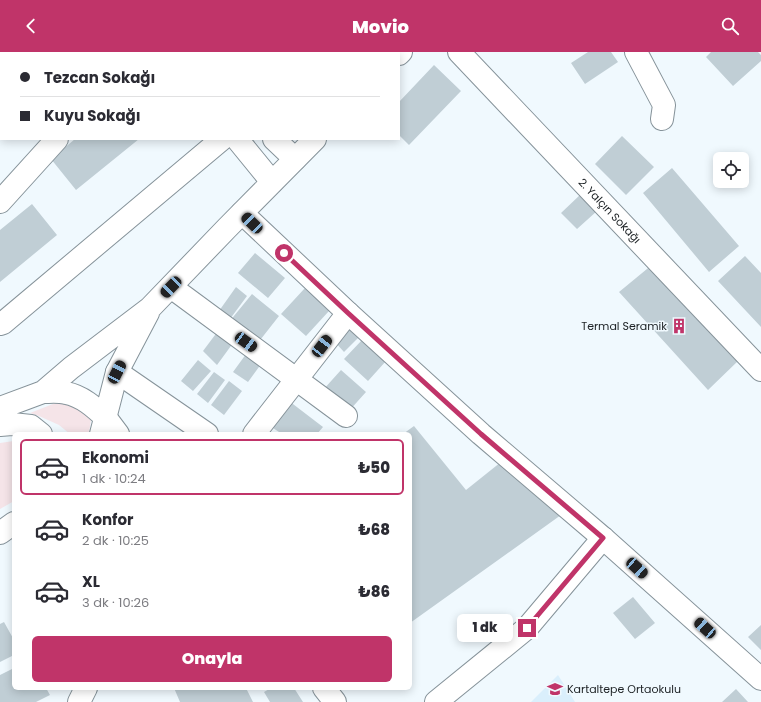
<!DOCTYPE html>
<html lang="tr">
<meta charset="utf-8">
<style>
body{margin:0;font-family:Poppins,sans-serif;background:#f2f2f3;color:#2b2b33;height:100vh;display:flex;flex-direction:column;font-size:15px;white-space:nowrap}
*{box-sizing:border-box;margin:0}
p{font-size:13px;color:#7c7c81}
.icon{flex:none;width:22px;height:22px;fill:none;stroke:currentColor;stroke-width:2;stroke-linecap:round;stroke-linejoin:round}
.map{position:relative;flex:1;overflow:hidden}
.drawer{position:absolute;left:12px;top:380px;width:400px;height:258px;display:flex;flex-direction:column;background:#fff;border-radius:6px;box-shadow:0 2px 10px #0003}
.drawer>*{flex:none}
.hud{position:absolute;left:0px;top:0px;width:400px;height:88px;box-shadow:0 2px 10px #0003;display:grid;align-content:center;height:88px;padding:0 20px;background:#fff}
.controls{position:absolute;left:713px;top:100px;display:grid;gap:8px}
.controls a{display:grid;place-items:center;width:36px;height:36px;border-radius:6px;background:#fff;box-shadow:0 2px 10px #0003;font-size:20px}
.end{position:absolute;width:18px;height:18px;margin:-9px;border:5px solid #c03469;background:#fff;box-shadow:0 0 0 2px #fff}
.from{border-radius:50%}
.bubble{position:absolute;height:28px;border-radius:6px;background:#fff;box-shadow:0 2px 10px #0003;font-size:13px;font-weight:800;line-height:28px;text-align:center}
.car{position:absolute;width:12px;height:24px;margin:-12px -6px;border-radius:5px;box-shadow:0 0 3px 1px #0007;background:linear-gradient(#222 24%,#8ab4d8 0 40%,#222 0 76%,#8ab4d8 0 86%,#222 0)}
.hud b{display:flex;align-items:center;gap:14px;height:38px;font-size:15px}
.hud b+b{border-top:1px solid #e1e1e2}
.hud i{width:10px;height:10px;background:#2b2b33}
ul{padding:7px 0 0;list-style:none}
li{display:flex;align-items:center;gap:12px;height:56px;margin:0 8px 6px;padding:0 12px;border:2px solid transparent;border-radius:6px}
li div{flex:1}
li b{display:block;font-size:15px}
li em{font-style:normal;font-weight:800}
li.selected{border-color:#c03469}
li>.icon{width:36px;height:36px;stroke-width:1.5}
.cta{display:flex;gap:8px;margin-top:auto;padding:8px 20px}
.cta a{flex:1;height:46px;border-radius:6px;background:#c03469;color:#fff;font-size:16px;font-weight:800;line-height:46px;text-align:center}
header{display:flex;justify-content:space-between;align-items:center;height:52px;padding:0 20px;background:#c03469;color:#fff;font-size:18px;font-weight:800}
.map>svg:first-child{display:block}
.built{fill:#daeffc}
.green{fill:#f5e4e8}
.building{fill:#c0ced5}
.lines{fill:none;stroke-linecap:round;stroke-linejoin:round}
.minor-casing{stroke:#86939a;stroke-width:24}
.major-casing{stroke:#86939a;stroke-width:24}
.minor{stroke:#fff;stroke-width:22}
.major{stroke:#fff;stroke-width:22}
.route{stroke:#c03469;stroke-width:5}
.labels{text-anchor:middle;dominant-baseline:central;stroke-width:3;stroke-linejoin:round;paint-order:stroke}
.street-label{font-size:11px;fill:#202528;stroke:#f0f9fe}
.poi-label{font-size:11px;fill:#202528;stroke:#f0f9fe;text-anchor:end}
</style>
<header><svg class="icon" aria-label="back" viewBox="0 0 24 24"><path d="M15 5l-7 7 7 7"/></svg>Movio<svg class="icon" aria-label="search" viewBox="0 0 24 24"><circle cx="10" cy="10" r="6"/><path d="M15 15l6 6"/></svg></header>
<div class="map">
<svg width="761" height="650" viewBox="0 0 761 650">
<rect width="100%" height="100%" fill="#f0f9fe"/>
<path class="built" d="M558,623L575,650H531Z"/>
<path class="green" d="M71,349L91,367L89,382H70L59,373L39,364L30,361L53,352Z
M14,389V449L0,457V391Z"/>
<path class="building" d="M588,0H611L618,10L585,32L571,11Z
M711,0H758L761,3V9L733,34L706,5Z
M434,13L461,39L409,93L399,83V50Z
M622,84L654,115L626,143L595,112Z
M75,87H139L76,138L51,107Z
M672,116L739,194L709,220L643,141Z
M581,142L597,159L577,177L561,161Z
M32,152L57,183L0,230V178Z
M255,201L285,226L268,246L238,221Z
M745,204L761,221V275L718,229Z
M653,212L738,309L708,338L619,240Z
M236,235L247,244L230,267L219,259Z
M305,236L329,259L306,284L281,262Z
M252,242L279,264L257,292L229,270Z
M351,274L361,283L344,300L335,290Z
M221,275L236,287L217,313L203,299Z
M362,288L386,309L368,329L344,307Z
M249,298L264,308L248,330L233,320Z
M198,308L211,319L193,339L181,329Z
M341,318L366,340L348,360L323,338Z
M214,320L225,328L208,351L197,342Z
M229,329L242,339L224,363L211,353Z
M289,349L323,375L317,382H282L270,374Z
M414,374L466,438L506,406L561,463L410,571V382H403Z
M633,545L655,571L635,587L613,561Z
M4,570L14,588V603L0,610V572Z
M761,573V598L748,585Z
M14,616V636H46L50,643L36,650H0V623Z
M174,636H246L253,650H180Z
M271,636H294L303,650H270L264,640Z
M736,637L748,650H722Z"/>
<g class="lines">
<defs>
<g id="minor">
<path d="M335,0L336,1"/>
<path id="s1" d="M459,0L761,318"/>
<path d="M636,0L664,53L662,67"/>
<path d="M134,1L135,0"/>
<path d="M237,87L272,130"/>
<path d="M274,87L295,107"/>
<path d="M0,150L57,87"/>
<path d="M242,161L348,261L481,382L603,486L761,627"/>
<path d="M171,235L346,364"/>
<path d="M0,272L3,271L222,87"/>
<path d="M117,320L207,382"/>
<path d="M106,366L118,382"/>
<path d="M254,382L348,261"/>
<path d="M324,636L335,650"/>
<path d="M79,650L86,636"/>
<path d="M436,650L527,576L603,486"/>
</g>
<path id="major" d="M399,2L401,0
M43,340C50,340 59,339 66,341C82,344 94,355 106,366
M0,356L43,340L71,316L150,256L227,176L315,87
M0,373L12,372L31,374L41,382
M101,382L117,320L148,261
M0,481L14,471"/>
</defs>
<use href="#minor" class="minor-casing"/>
<use href="#major" class="major-casing"/>
<use href="#minor" class="minor"/>
<use href="#major" class="major"/>
</g>
<g class="lines">
<path class="route" d="M284,201L348,261L481,382L603,486L527,576"/>
</g>
<defs>
<symbol id="building-bare" viewBox="-9 -9 18 18"><path d="M-4-6H4V6H1V3H-1V6H-4ZM-2.5-4.3h1.7v1.8h-1.7ZM.8-4.3h1.7v1.8H.8ZM-2.5-1h1.7V.8h-1.7ZM.8-1h1.7V.8H.8Z" fill="#c03469" stroke="#f0f9fe" stroke-width="2.5" paint-order="stroke"/></symbol>
<symbol id="school-bare" viewBox="-9 -9 18 18"><path d="M0-5L7-2L0 1L-7-2ZM-4 1L0 2.5L4 1V4Q0 6-4 4Z" fill="#c03469" stroke="#f0f9fe" stroke-width="2.5" paint-order="stroke"/></symbol>
</defs>
<g fill-rule="evenodd">
<use href="#building-bare" x="668" y="263" width="22" height="22"/>
<use href="#school-bare" x="544" y="626" width="22" height="22"/>
</g>
<g class="labels">
<g class="street-label">
<text stroke="none"><textPath href="#s1" startOffset="219">2. Yalçın Sokağı</textPath></text>
</g>
<g class="poi-label">
<text x="667" y="274">Termal Seramik</text>
<text x="567" y="637" text-anchor="start">Kartaltepe Ortaokulu</text>
</g>
</g>
</svg>
<div class="controls">
<a><svg class="icon" aria-label="locate" viewBox="0 0 24 24"><circle cx="12" cy="12" r="6"/><path d="M12 2v4M12 18v4M2 12h4M18 12h4"/></svg></a>
</div>
<i class="end from" style="left:284px;top:201px"></i>
<i class="end" style="left:527px;top:576px"></i>
<div class="bubble" style="left:457px;top:562px;width:56px">1 dk</div>
<i class="car" style="left:252px;top:171px;rotate:314deg"></i>
<i class="car" style="left:171px;top:235px;rotate:224deg"></i>
<i class="car" style="left:246px;top:290px;rotate:126deg"></i>
<i class="car" style="left:322px;top:294px;rotate:38deg"></i>
<i class="car" style="left:117px;top:320px;rotate:27deg"></i>
<i class="car" style="left:637px;top:516px;rotate:132deg"></i>
<i class="car" style="left:705px;top:576px;rotate:312deg"></i>
<div class="hud">
<b><i class="from"></i>Tezcan Sokağı</b>
<b><i></i>Kuyu Sokağı</b>
</div>
<section class="drawer">
<ul>
<li class="selected"><svg class="icon" aria-label="car" viewBox="0 0 24 24"><path d="M5 17H2v-5l4-1 3-4h7l3 4 3 1v5h-3M9 17h6M6 11h13"/><circle cx="7" cy="17" r="2"/><circle cx="17" cy="17" r="2"/></svg><div><b>Ekonomi</b><p>1 dk · 10:24</p></div><em>₺50</em></li>
<li><svg class="icon" aria-label="car" viewBox="0 0 24 24"><path d="M5 17H2v-5l4-1 3-4h7l3 4 3 1v5h-3M9 17h6M6 11h13"/><circle cx="7" cy="17" r="2"/><circle cx="17" cy="17" r="2"/></svg><div><b>Konfor</b><p>2 dk · 10:25</p></div><em>₺68</em></li>
<li><svg class="icon" aria-label="car" viewBox="0 0 24 24"><path d="M5 17H2v-5l4-1 3-4h7l3 4 3 1v5h-3M9 17h6M6 11h13"/><circle cx="7" cy="17" r="2"/><circle cx="17" cy="17" r="2"/></svg><div><b>XL</b><p>3 dk · 10:26</p></div><em>₺86</em></li>
</ul>
<div class="cta"><a>Onayla</a></div>
</section>
</div>
